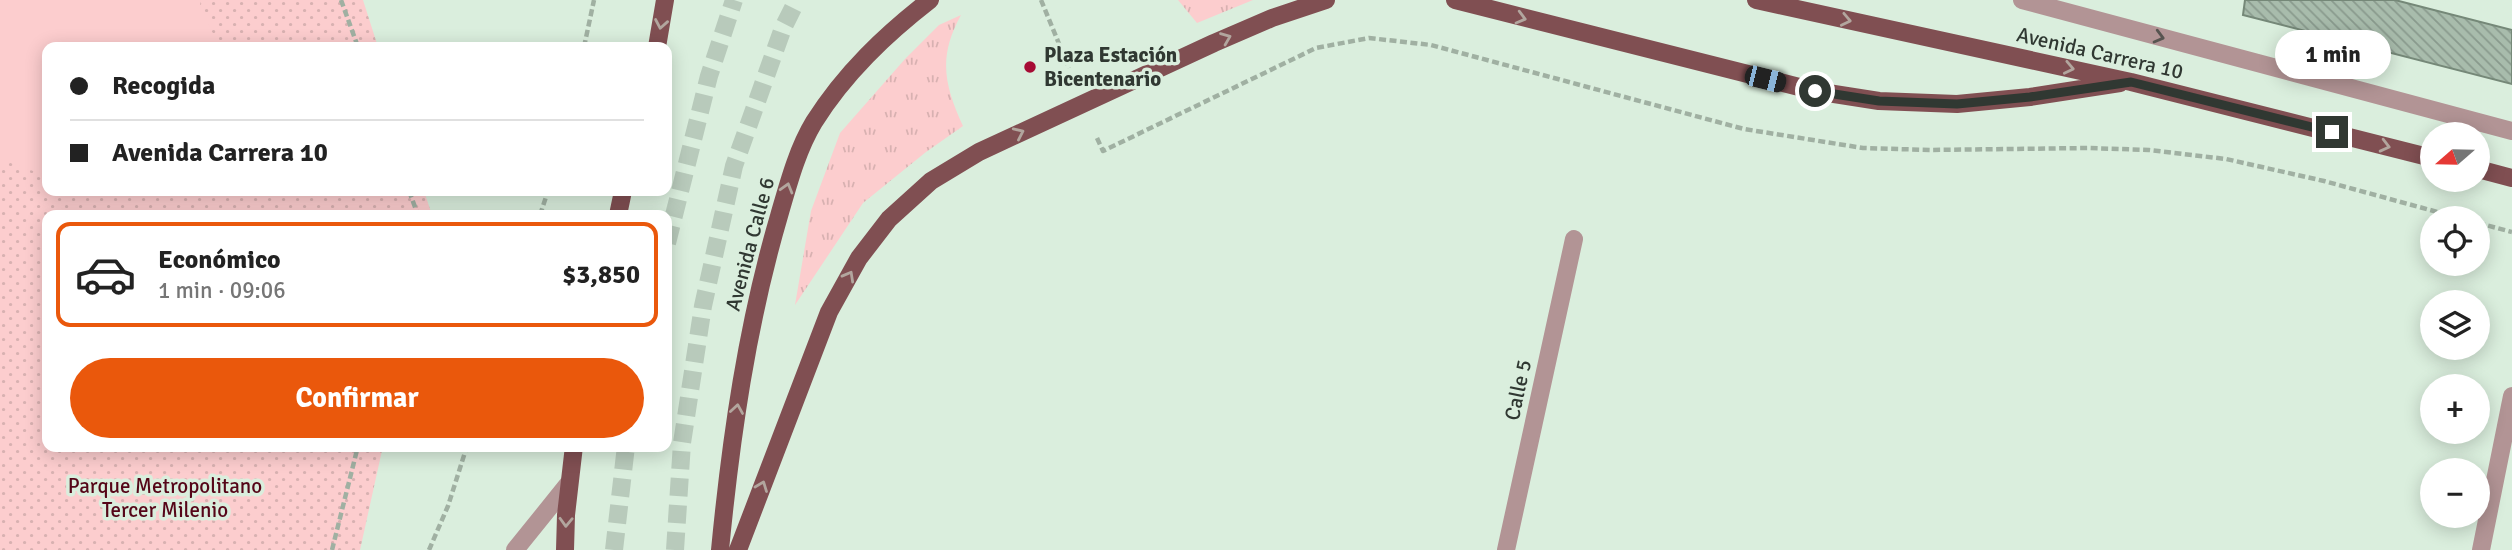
<!DOCTYPE html>
<html lang="es">
<meta charset="utf-8">
<style>
body{margin:0;font-family:Signika,sans-serif;background:#f2f2f2;color:#222;height:100vh;display:flex;flex-direction:column;font-size:26px;white-space:nowrap}
*{box-sizing:border-box;margin:0}
p{font-size:23px;color:#767676}
.icon{flex:none;width:38px;height:38px;fill:none;stroke:currentColor;stroke-width:2;stroke-linecap:round;stroke-linejoin:round}
.map{position:relative;flex:1;overflow:hidden}
.sheet{position:absolute;left:42px;top:210px;width:630px;height:242px;display:flex;flex-direction:column;background:#fff;border-radius:14px;box-shadow:0 4px 18px #0003}
.sheet>*{flex:none}
.top-card{position:absolute;left:42px;top:42px;width:630px;height:154px;border-radius:14px;box-shadow:0 4px 18px #0003;display:grid;align-content:center;height:154px;padding:0 28px;background:#fff}
.needle{width:46px;rotate:250deg}
.fabs{position:absolute;left:2420px;top:122px;display:grid;gap:14px}
.fabs a{display:grid;place-items:center;width:70px;height:70px;border-radius:50%;background:#fff;box-shadow:0 4px 18px #0003;font-size:35px}
.end{position:absolute;width:32px;height:32px;margin:-16px;border:9px solid #303832;background:#fff;box-shadow:0 0 0 4px #fff}
.from{border-radius:50%}
.bubble{position:absolute;height:49px;border-radius:24px;background:#fff;box-shadow:0 4px 18px #0003;font-size:23px;font-weight:700;line-height:49px;text-align:center}
.car{position:absolute;width:21px;height:42px;margin:-21px -10px;border-radius:9px;box-shadow:0 0 5px 2px #0007;background:linear-gradient(#222 24%,#8ab4d8 0 40%,#222 0 76%,#8ab4d8 0 86%,#222 0)}
.top-card b{display:flex;align-items:center;gap:24px;height:66px;font-size:26px}
.top-card b+b{border-top:2px solid #e0e0e0}
.top-card i{width:18px;height:18px;background:#222}
ul{padding:12px 0 0;list-style:none}
li{display:flex;align-items:center;gap:21px;height:105px;margin:0 14px 10px;padding:0 14px;border:4px solid transparent;border-radius:14px}
li div{flex:1}
li b{display:block;font-size:26px}
li em{font-style:normal;font-weight:700}
li.active{border-color:#ea580c}
li>.icon{width:63px;height:63px;stroke-width:1.5}
.primary-button{display:flex;gap:14px;margin-top:auto;padding:14px 28px}
.primary-button a{flex:1;height:80px;border-radius:42px;background:#ea580c;color:#fff;font-size:28px;font-weight:700;line-height:80px;text-align:center}
.map>svg:first-child{display:block}
.grass{fill:url(#grass-tufts)}
.park{fill:url(#park-dots)}
.garden{fill:#fccdce}
.building{fill:url(#building-back-hatch);stroke:#758878;stroke-width:2}
.lines{fill:none;stroke-linecap:round;stroke-linejoin:round}
.minor-tunnel{stroke:#b8cabb;stroke-width:18;stroke-dasharray:18 9;stroke-linecap:butt}
.path{stroke:#a0b0a2;stroke-width:4.5;stroke-dasharray:7 3.5;stroke-linecap:butt}
.minor{stroke:#b29495;stroke-width:18}
.major{stroke:#804f52;stroke-width:18}
.oneway{stroke:#b2a69e}
.oneway2{stroke:#575450}
.route{stroke:#303832;stroke-width:9}
.poi-dot{fill:#a60b34;stroke:#daeedd;stroke-width:2.5}
.labels{text-anchor:middle;dominant-baseline:central;stroke-width:7;stroke-linejoin:round;paint-order:stroke}
.street-label{font-size:21px;fill:#303832;stroke:#daeedd}
.poi-label{font-size:21px;font-weight:bold;fill:#303832;stroke:#daeedd;text-anchor:start}
.park-label{font-size:21px;fill:#550618;stroke:#daeedd}
</style>
<div class="map">
<svg width="2512" height="550" viewBox="0 0 2512 550">
<defs>
<pattern id="grass-tufts" width="24" height="20" patternUnits="userSpaceOnUse" patternTransform="scale(1.75)"><rect width="24" height="20" fill="#fccdce"/><path d="M3 7l-1-3M5 7V3M7 7l1-3M15 17l-1-3M17 17v-4M19 17l1-3" fill="none" stroke="#d8b1b1"/></pattern>
<pattern id="park-dots" width="8" height="8" patternUnits="userSpaceOnUse" patternTransform="scale(1.75)"><rect width="8" height="8" fill="#fccdce"/><path d="M2 2h.1M6 6h.1" fill="none" stroke="#d8b1b1" stroke-width="1.8" stroke-linecap="round"/></pattern>
<pattern id="building-back-hatch" width="6" height="6" patternUnits="userSpaceOnUse" patternTransform="scale(1.75)"><rect width="6" height="6" fill="#a8bcac"/><path d="M-1 5l2 2M0 0l6 6M5-1l2 2" fill="none" stroke="#899a8d"/></pattern>
</defs>
<rect width="100%" height="100%" fill="#daeedd"/>
<path class="grass" d="M1178,0H1253L1197,23Z
M961,15C938,57 944,84 963,126L926,152L863,203L795,305L811,211L840,133L905,59L939,25Z"/>
<path class="park" d="M0,0H363L378,47H47V191H424L432,215H47V446H383L360,550H0Z"/>
<path class="garden" d="M0,0H201L200,5L219,47H47V176L0,159Z"/>
<path class="building" d="M2245,0H2395L2512,30V84L2243,15Z"/>
<g class="lines">
<path class="minor-tunnel" d="M667,243L709,76L734,0
M614,550L626,446
M675,550L682,443L703,306L734,166L783,28L797,0"/>
<path class="path" d="M341,0L358,47
M1041,0L1069,68
M584,47L594,0
M1097,138L1103,151L1316,48L1369,38L1431,45L1744,129L1863,148L1930,150L2088,148L2149,150L2226,159L2324,181L2463,219
M409,191L418,215
M540,215L548,191
M2478,223L2512,232
M332,550L358,446
M429,550L448,506L467,446"/>
<path class="minor" d="M2022,0L2512,131
M515,550L569,483
M1506,550L1574,239
M2481,550L2512,396"/>
<path class="major" d="M1455,0L1815,91L1879,101L1957,104L2030,97L2120,83
M1756,0L2131,82L2432,158
M657,47L665,0
M2478,169L2512,178
M618,215L623,191
M565,550L566,515L574,446
M720,550C731,437 747,325 779,216C788,185 797,150 814,122C845,73 885,35 930,0
M738,550L829,312L859,258L889,219L931,181L979,152L1214,43L1272,18L1326,0"/>
</g>
<defs><path id="oneway-chevron" d="M-2-3.5L2.5 0L-2 3.5" fill="none" stroke-width="1.6" stroke-linecap="round" stroke-linejoin="round" transform="scale(1.75)"/></defs>
<g class="oneway">
<use href="#oneway-chevron" transform="translate(1521 18) rotate(15)"/>
<use href="#oneway-chevron" transform="translate(1846 20) rotate(12)"/>
<use href="#oneway-chevron" transform="translate(661 24) rotate(100)"/>
<use href="#oneway-chevron" transform="translate(1226 38) rotate(-22)"/>
<use href="#oneway-chevron" transform="translate(2069 68) rotate(12)"/>
<use href="#oneway-chevron" transform="translate(1019 133) rotate(-25)"/>
<use href="#oneway-chevron" transform="translate(2385 146) rotate(14)"/>
<use href="#oneway-chevron" transform="translate(787 188) rotate(-74)"/>
<use href="#oneway-chevron" transform="translate(849 276) rotate(-61)"/>
<use href="#oneway-chevron" transform="translate(737 409) rotate(-81)"/>
<use href="#oneway-chevron" transform="translate(762 486) rotate(-69)"/>
<use href="#oneway-chevron" transform="translate(566 522) rotate(92)"/>
</g>
<use class="oneway2" href="#oneway-chevron" transform="translate(2159 37) rotate(15)"/>
<g class="lines">
<path class="route" d="M1815,91L1879,101L1957,104L2030,97L2131,82L2332,132"/>
</g>
<circle class="poi-dot" cx="1030" cy="67" r="7"/>
<g class="labels">
<g class="street-label">
<text transform="translate(2100 53) rotate(13)">Avenida Carrera 10</text>
<text transform="translate(750 244) rotate(-75)">Avenida Calle 6</text>
<text transform="translate(1518 390) rotate(-78)">Calle 5</text>
</g>
<g class="poi-label">
<text x="1044" y="55">Plaza Estación<tspan x="1044" dy="24">Bicentenario</tspan></text>
</g>
<g class="park-label">
<text x="165" y="486">Parque Metropolitano<tspan x="165" dy="24">Tercer Milenio</tspan></text>
</g>
</g>
</svg>
<div class="fabs">
<a><svg class="needle" viewBox="-14 -14 28 28"><path d="M0-13l5 13h-10z" fill="#e53935"/><path d="M0 13l5-13h-10z" fill="#767676"/></svg></a>
<a><svg class="icon" aria-label="locate" viewBox="0 0 24 24"><circle cx="12" cy="12" r="6"/><path d="M12 2v4M12 18v4M2 12h4M18 12h4"/></svg></a>
<a><svg class="icon" aria-label="layers" viewBox="0 0 24 24"><path d="M12 4l9 5-9 5-9-5zM3 14l9 5 9-5"/></svg></a>
<a>+</a>
<a>−</a>
</div>
<i class="end from" style="left:1815px;top:91px"></i>
<i class="end" style="left:2332px;top:132px"></i>
<div class="bubble" style="left:2275px;top:30px;width:116px">1 min</div>
<i class="car" style="left:1765px;top:79px;rotate:104deg"></i>
<div class="top-card">
<b><i class="from"></i>Recogida</b>
<b><i></i>Avenida Carrera 10</b>
</div>
<section class="sheet">
<ul>
<li class="active"><svg class="icon" aria-label="car" viewBox="0 0 24 24"><path d="M5 17H2v-5l4-1 3-4h7l3 4 3 1v5h-3M9 17h6M6 11h13"/><circle cx="7" cy="17" r="2"/><circle cx="17" cy="17" r="2"/></svg><div><b>Económico</b><p>1 min · 09:06</p></div><em>$3,850</em></li>
</ul>
<div class="primary-button"><a>Confirmar</a></div>
</section>
</div>
